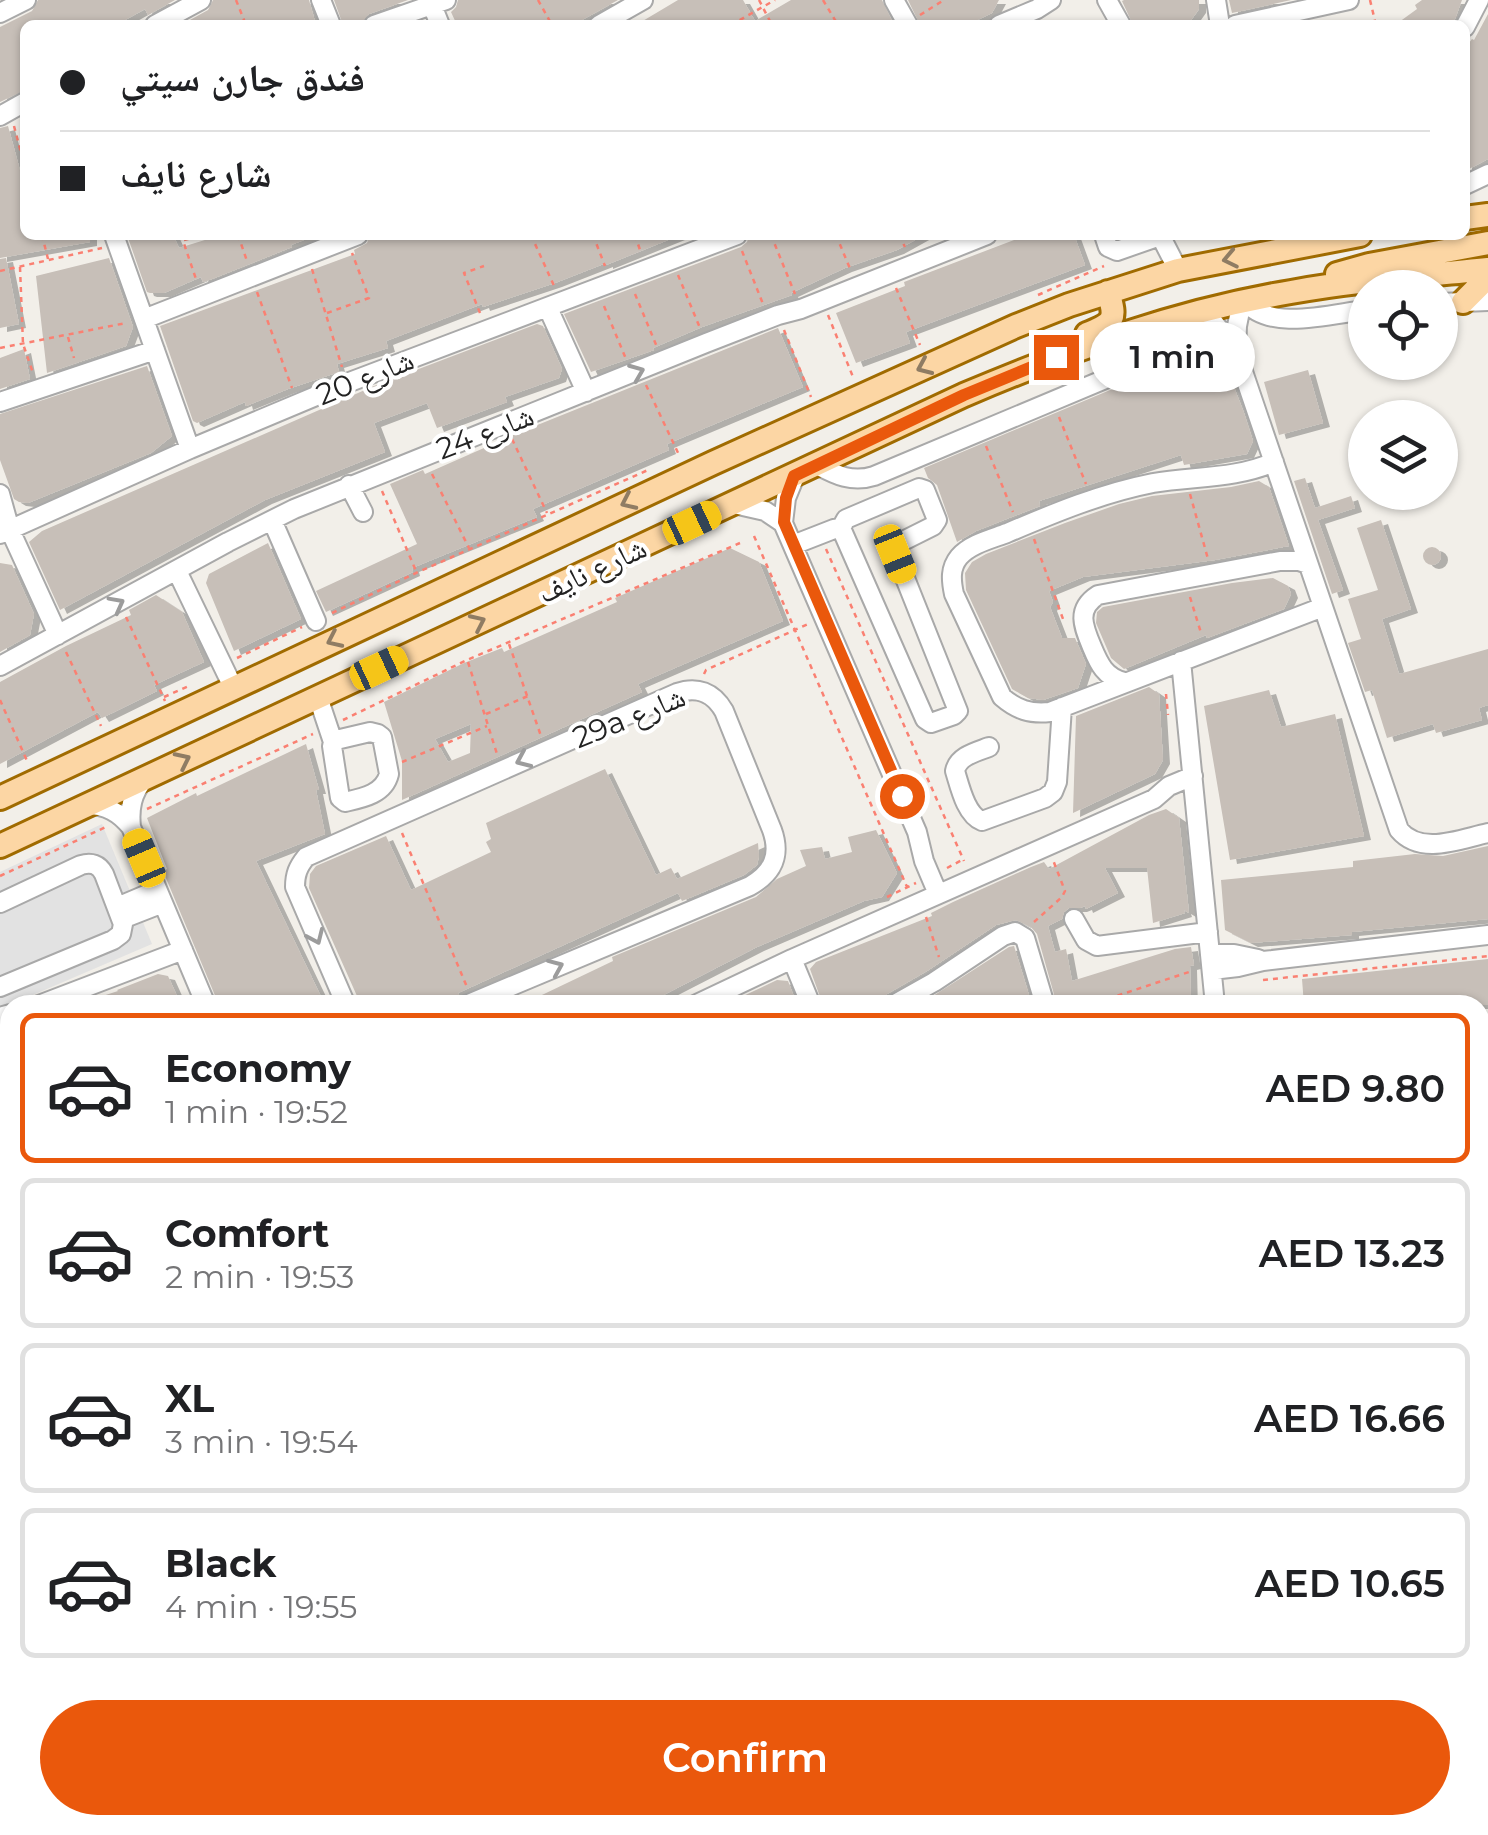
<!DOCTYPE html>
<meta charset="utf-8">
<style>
body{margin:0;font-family:Montserrat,"Noto Naskh Arabic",sans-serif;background:#f2f2f2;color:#202124;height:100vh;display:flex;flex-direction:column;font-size:38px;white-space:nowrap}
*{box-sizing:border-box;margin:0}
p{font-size:32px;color:#757577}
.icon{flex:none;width:55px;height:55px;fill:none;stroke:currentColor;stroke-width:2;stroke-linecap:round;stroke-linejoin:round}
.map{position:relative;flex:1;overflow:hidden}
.panel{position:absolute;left:0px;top:995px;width:1490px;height:840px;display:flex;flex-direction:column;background:#fff;border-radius:30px 30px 0 0;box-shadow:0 2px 8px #0004}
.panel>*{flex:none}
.top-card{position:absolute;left:20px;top:20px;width:1450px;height:220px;border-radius:15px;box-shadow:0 2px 8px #0004;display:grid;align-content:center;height:220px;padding:0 40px;background:#fff}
.tools{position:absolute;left:1348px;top:270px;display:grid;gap:20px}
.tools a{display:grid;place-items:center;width:110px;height:110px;border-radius:50%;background:#fff;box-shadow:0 2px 8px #0004;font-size:50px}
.end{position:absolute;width:45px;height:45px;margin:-22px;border:12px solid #ea580c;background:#fff;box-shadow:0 0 0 5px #fff}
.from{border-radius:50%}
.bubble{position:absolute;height:70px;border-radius:35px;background:#fff;box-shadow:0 2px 8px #0004;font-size:32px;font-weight:600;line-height:70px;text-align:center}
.car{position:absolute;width:30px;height:60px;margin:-30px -15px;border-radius:12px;box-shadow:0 0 8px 2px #0007;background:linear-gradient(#f5c518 24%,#345 0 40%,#f5c518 0 76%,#345 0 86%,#f5c518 0)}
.top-card b{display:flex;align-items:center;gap:35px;height:95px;font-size:38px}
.top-card b+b{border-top:2px solid #e0e0e0}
.top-card i{width:25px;height:25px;background:#202124}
ul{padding:18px 0 0;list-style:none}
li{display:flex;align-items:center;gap:30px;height:150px;margin:0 20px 15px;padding:0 20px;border:5px solid #e0e0e0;border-radius:15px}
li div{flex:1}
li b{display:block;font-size:38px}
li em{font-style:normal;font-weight:600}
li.current{border-color:#ea580c}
li>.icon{width:90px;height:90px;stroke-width:1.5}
.action{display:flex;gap:20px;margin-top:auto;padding:20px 40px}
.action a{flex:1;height:115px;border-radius:60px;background:#ea580c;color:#fff;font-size:40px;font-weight:600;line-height:115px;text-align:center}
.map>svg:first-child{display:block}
.commercial{fill:#f2dad9}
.parking{fill:#e2e2e2}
.building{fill:#c7bfb8;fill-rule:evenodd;filter:url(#shadow)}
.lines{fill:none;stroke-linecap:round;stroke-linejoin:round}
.minor-casing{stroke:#a9a9a9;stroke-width:22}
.major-casing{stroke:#a06b00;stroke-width:28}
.path{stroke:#fa8072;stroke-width:2.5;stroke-dasharray:5 5;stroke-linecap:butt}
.minor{stroke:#fff;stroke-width:18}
.major{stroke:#fcd6a4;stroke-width:22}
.oneway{stroke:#8f7c63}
.oneway2{stroke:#9c9c9c}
.route{stroke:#ea580c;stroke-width:12}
.labels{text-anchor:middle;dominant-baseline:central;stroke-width:8;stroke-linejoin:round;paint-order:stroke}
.street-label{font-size:30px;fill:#222;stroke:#fff}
</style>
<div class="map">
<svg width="1488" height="1835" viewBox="0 0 1488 1835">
<defs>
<filter id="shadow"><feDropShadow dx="7" dy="4" stdDeviation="0" flood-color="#0004"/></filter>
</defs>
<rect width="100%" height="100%" fill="#f2efe9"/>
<path class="commercial" d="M0,1070L10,1102V1231L0,1237Z"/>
<path class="parking" d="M102,824L152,944L0,1009V872Z"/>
<path class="building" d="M38,0H175L148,15L145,9L116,25H25V90L0,102V27L32,11Z
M213,0H309L316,25H181L208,10Z
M334,0H408L369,14L360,25H343Z
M458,0H618L573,25H457L451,12L456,7Z
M678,0H743L755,21L791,0H882L894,25H636Z
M908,0H999L992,13L967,25H920Z
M1124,0H1199V9L1189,23L1185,25H1133L1122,1Z
M1229,0H1291L1232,13Z
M1422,0H1462L1455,19L1450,25H1395L1417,9L1415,5Z
M1488,14V159L1465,171V48L1472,39L1474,40Z
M8,126L25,189V235H90V242L0,258V128Z
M127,235H173L179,248L221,235L314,236L291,245L292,247L212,279L203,282L201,277L164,293H150L147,292Z
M370,235H677L678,236L606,265V263L555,283L483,307L482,304L386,341L388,348L337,364L339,372L288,389L246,406L245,402L197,423L193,421L160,326L355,254L354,250L367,243Z
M749,235H924L897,250L845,268L791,293L792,295L702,327L653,348L654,350L591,372L564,314L741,247L747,242Z
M1027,235H1074L1085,265L906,332L910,343L856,363L836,313L905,286L904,282Z
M6,258L19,324L0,328V259Z
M109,258L133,327L126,346L47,373L36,276Z
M537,324L543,326L562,369L559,378L505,397L507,402L437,428L427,403L374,423L385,452L265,500L60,610L29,542L42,531L374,386Z
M778,328L803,387L667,444L669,450L533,509L537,517L412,568L413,572L326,612L316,591L417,544L390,484L423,470L425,474L520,432Z
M24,349L30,379L0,389V358Z
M1210,349L1222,356L1244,413L1253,441L1247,454L1184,465L1181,455L1039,501L1040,506L976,531L957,542L937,485L928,478L924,468L1146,375L1160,366Z
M147,366L172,436L151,453L28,503L19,502L14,499L0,460V414Z
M1308,370L1323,423L1279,435L1264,382Z
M1305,478L1315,508L1351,496L1355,508L1318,520L1343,590L1332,594L1294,481Z
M1259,481L1269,487L1289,546L1215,560L1083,577L1049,591L1053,602L1050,607L1062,638H1075L1086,664L1078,688L1043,700L1028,698L1012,689L966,590L965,573L972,562L986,554L1065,523L1119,504L1152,496L1231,487Z
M1381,520L1411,609L1382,619L1399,674L1488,649V705L1479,708L1482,720L1436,733L1433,724L1387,738L1372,690L1365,692L1348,643L1361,639L1348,599L1378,590L1357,528Z
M268,543L301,619L234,651L206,583L209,574Z
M1423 556a9 9 0 1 1 18 0a9 9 0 1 1-18 0Z
M730,548L759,562L783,621L638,684L642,692L402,800V761L384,702L464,663L502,648L504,652L617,602L615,598ZM471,724L470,753L448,762L435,739Z
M0,563L12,565L34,614L30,635L0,652Z
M1273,578L1288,586L1291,594L1284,609L1207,638L1206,635L1124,669L1111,658L1096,623L1097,612L1103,607L1232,583Z
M156,595L182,612L204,662L154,685L157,691L102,718L98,712L0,764V682L66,646L131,615L129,610Z
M1149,687L1159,694L1163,760L1155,774L1073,813L1076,716Z
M1269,690L1281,727L1335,714L1364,836L1230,860L1204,706Z
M306,744L319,790H316L325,834L256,861L325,1005H219L163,871L167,869L147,818L196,793L197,796Z
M605,769L656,875L671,868L677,879L758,843L759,856L757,865L744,875L682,901L678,893L458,993L459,995L456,998L441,1005H361L309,888L310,874L316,866L386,836L411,890L491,852L486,842L491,839L486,823Z
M1166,809L1179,818L1189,913L1184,910L1185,913L1153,923L1147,868H1105L1118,893L1086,909L1085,906L1080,908H1069L1064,912L1062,919L1048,926L1055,952L1066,949L1072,981L1175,949L1191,947L1194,965L1190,966L1191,1005H1057L1037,934L1031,927L1016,920L996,925L927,971L887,994L881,1005H823L810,969L816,962L932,916L931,913L953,902L1031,867L1044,862L1049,869L1149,815Z
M876,830L897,873L882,897L864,901L757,947L644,1005H521L613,961L612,957L756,897L777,879L806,866L800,850L822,847L825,859L852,852L848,837Z
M1488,846V919L1352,932V935L1251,943L1225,930L1221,880L1353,867V861L1415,854L1443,856Z
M1014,946L1032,1005H1003L1001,998L978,1005H919L1009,947Z
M1488,959V1005H1304L1302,979Z
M158,974L168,976L181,1005H84V1002L118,991L117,990Z
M777,980L788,981L797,1005H731L739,998Z
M1488,1820V1835H1451L1474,1825H1480V1823Z"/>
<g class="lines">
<defs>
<path id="minor" d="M321,0L331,25
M894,0L908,25
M1107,0L1121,25
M1216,0L1220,25
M432,5L440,25
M0,13L26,0
M155,25L201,0
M374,25L446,0
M599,25L643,0
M999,25L1037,9L1051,0
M1235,25L1349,0
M1465,27L1479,0
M0,116L25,102
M1465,185L1488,174
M114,235L190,449
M1104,235L1108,247L1117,251L1160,236
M1160,235L1178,270
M1245,301C1269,332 1331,314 1365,310
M1440,303L1488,301
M548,308L586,392
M1204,310L1236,351L1399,830C1421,856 1460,839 1488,833
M144,319L358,235
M1236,351L1237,326L1242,301
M0,402L155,350
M1274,462C1236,479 1194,476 1153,483C1102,493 1054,513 1007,533C991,539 970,544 959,557C950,568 951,580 954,594L1002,697C1017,710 1030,714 1050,712L1323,607
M817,465C836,475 852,483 874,476L1141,364C1160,353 1169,340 1173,318
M795,476L786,498L783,523L917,832L924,861L938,894
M349,485L363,512
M0,494L10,530L58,635
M734,504L765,511L783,523
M272,520L316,621
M0,534L190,449L347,383L737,235
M793,545L834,529L841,528L925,719L931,723L954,715L958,711L895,553V545L933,526L937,520L925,490L919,488L846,519L841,528
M177,571L233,687
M1181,661L1215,1005
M0,666L228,542L294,509L706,343L778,315L801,309L987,235
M1124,682C1105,677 1099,664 1092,647C1083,626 1076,609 1098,595L1280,561H1299L1308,564
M318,697L333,742
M370,732L378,734L382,737L389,774C384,794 363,798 345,802L340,798L332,746L336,740Z
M989,747C976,752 958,756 955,771C960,787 966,815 982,821L1045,798L1053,792L1057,782L1062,707
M87,805C106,805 119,812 131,827L206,1005
M131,827C129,808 132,794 144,779
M0,903L81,865C91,862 99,864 104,874L123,924L121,934L113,940L0,987
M117,907L157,890
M122,919L163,903
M1074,919L1086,940L1097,946L1208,932
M1210,954H1234L1258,959
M792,959L811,1005
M1212,970L1238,967L1263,961L1488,935
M39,1005L183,950
M346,1005L295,887C295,874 298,867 306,857L677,693C697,686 713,692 724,711L772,830C781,855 773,873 750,886L466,1005
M695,1005L792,959L1154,799L1169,786L1193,776
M893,1005L934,982L1003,936L1015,932L1025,938L1045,1005
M0,1017L10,1014
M1480,1034L1488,1033
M0,1098L10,1124
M0,1241L10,1236
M1480,1253L1488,1251
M1480,1344H1488
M1480,1383H1488
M0,1411L10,1406
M1480,1469H1488
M1480,1502L1488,1501
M0,1562L10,1583
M1481,1577L1488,1579
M1480,1691L1488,1690
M0,1774L10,1770
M200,1825L207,1835
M298,1825L301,1835
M336,1825L338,1835
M781,1825L783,1835
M919,1825L921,1835
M998,1825L999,1835
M137,1835L157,1825
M1018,1835L1093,1825"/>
<path id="major" d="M1465,218L1488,215
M1337,274L1369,265L1488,243
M1463,302L1488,277
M1087,334C1114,323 1117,320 1108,292
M0,798L713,463L1016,326L1069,305L1178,270L1360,235
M0,846L964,395C1070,350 1177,311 1291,292C1356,280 1422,276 1488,269"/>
</defs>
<use href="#minor" class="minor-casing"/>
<use href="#major" class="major-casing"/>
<path class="path" d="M236,0L246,25
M538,0L552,25
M759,0L772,25
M823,0L838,25
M1370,0L1376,25
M920,15L944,0
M731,25L775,0
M14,126L25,168
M42,235L48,259
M181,235L196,279
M238,235L247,261
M531,235L555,288
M593,235L605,266
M635,235L641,253
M771,235L795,294
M836,235L851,271
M899,235L905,247
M184,240L203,235
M742,251L763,304
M20,267L23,344L33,373
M312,269L342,367
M0,271L102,248
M678,275L700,328
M896,288L920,345
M257,292L292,388
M635,294L657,347
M1038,295L1104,266
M604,306L626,359
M327,313L369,298L352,253
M480,313L464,273L484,266
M828,315L853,377
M784,330L811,397
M68,337L74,358
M0,348L126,323
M1180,352L1206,344
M646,385L679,455
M1059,417L1086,484
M512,439L547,513
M986,446L1013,512
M432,474L469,548
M382,491L416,571
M1190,494L1208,559
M754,536L907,887
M1034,539L1063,619
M826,549L964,861
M1190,597L1201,633
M332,613L416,573L648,470
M126,617L165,701
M509,644L541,736
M66,652L101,726
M237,658L302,627
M468,662L497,754
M704,674L706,670L808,624
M1166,694L1168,715
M164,697L189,686
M0,700L28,763
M486,714L528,696
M343,720L467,660L740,543
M402,762L487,726
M147,809L313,734
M402,833L467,987
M947,868L962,860
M0,876L108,826
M887,897L916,883
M926,917L939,957
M1034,922L1062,897L1065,891L1053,860
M1263,980L1488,956
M515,1005L518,1004
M664,1005L677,999
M1089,1005L1192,971
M0,1162L10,1160
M0,1343L10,1338
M0,1516L10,1512
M0,1642L10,1639
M0,1721L10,1718
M1480,1820L1488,1817
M658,1825L661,1835
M1297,1825V1835
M1385,1825L1386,1835
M1429,1825L1432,1835
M1297,1828L1342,1825
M1476,1835V1825"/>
<use href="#minor" class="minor"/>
<use href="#major" class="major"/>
</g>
<defs><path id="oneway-chevron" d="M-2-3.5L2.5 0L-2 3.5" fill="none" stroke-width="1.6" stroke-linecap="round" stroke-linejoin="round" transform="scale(2.5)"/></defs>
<g class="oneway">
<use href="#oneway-chevron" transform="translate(1230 259) rotate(168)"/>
<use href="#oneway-chevron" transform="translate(924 367) rotate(156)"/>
<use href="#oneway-chevron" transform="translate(628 502) rotate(155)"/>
<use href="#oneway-chevron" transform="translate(478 622) rotate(-25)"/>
<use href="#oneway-chevron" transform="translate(334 640) rotate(155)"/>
<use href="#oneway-chevron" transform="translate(183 760) rotate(-26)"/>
</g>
<g class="oneway2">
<use href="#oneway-chevron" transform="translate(637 372) rotate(-22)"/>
<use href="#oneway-chevron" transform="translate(117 604) rotate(-28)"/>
<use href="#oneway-chevron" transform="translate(523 760) rotate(156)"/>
<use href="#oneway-chevron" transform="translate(316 937) rotate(66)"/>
<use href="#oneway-chevron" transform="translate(556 967) rotate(-23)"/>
</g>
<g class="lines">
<path class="route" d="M902,796L784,522L786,498L794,476L964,395L1056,357"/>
</g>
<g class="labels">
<g class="street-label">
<text transform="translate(365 377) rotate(-22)">شارع 20</text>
<text transform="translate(485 432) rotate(-21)">شارع 24</text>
<text transform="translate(592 570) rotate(-25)">شارع نايف</text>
<text transform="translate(629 717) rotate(-22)">29a شارع</text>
</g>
</g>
</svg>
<div class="tools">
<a><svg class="icon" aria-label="locate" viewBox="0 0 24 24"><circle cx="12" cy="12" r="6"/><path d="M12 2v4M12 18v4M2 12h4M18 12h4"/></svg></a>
<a><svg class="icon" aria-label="layers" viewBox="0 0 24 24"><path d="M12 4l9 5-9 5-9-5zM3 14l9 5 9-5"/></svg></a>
</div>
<i class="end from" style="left:902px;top:796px"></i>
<i class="end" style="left:1056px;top:357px"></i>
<div class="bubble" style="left:1090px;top:322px;width:165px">1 min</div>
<i class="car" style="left:692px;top:523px;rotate:65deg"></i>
<i class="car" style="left:895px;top:554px;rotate:158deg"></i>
<i class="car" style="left:379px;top:668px;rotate:65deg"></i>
<i class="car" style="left:144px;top:858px;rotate:337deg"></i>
<div class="top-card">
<b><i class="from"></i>فندق جارن سيتي</b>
<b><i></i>شارع نايف</b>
</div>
<section class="panel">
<ul>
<li class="current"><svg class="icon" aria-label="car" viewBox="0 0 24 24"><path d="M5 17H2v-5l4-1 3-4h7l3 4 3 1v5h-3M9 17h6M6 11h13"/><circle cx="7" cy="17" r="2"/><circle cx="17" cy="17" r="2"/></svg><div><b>Economy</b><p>1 min · 19:52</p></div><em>AED 9.80</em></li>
<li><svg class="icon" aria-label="car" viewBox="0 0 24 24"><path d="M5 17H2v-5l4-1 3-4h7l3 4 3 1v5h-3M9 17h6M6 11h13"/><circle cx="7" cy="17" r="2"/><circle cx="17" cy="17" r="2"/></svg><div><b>Comfort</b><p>2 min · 19:53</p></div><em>AED 13.23</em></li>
<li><svg class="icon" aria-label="car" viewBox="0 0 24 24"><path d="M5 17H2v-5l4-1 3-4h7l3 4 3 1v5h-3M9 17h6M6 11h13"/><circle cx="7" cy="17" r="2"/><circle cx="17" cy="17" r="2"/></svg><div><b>XL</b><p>3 min · 19:54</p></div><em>AED 16.66</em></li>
<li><svg class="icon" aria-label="car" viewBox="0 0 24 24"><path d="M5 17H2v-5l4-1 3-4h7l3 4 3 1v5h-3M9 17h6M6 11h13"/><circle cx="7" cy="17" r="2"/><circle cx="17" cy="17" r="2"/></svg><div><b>Black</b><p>4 min · 19:55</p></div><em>AED 10.65</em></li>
</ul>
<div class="action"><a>Confirm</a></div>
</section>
</div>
